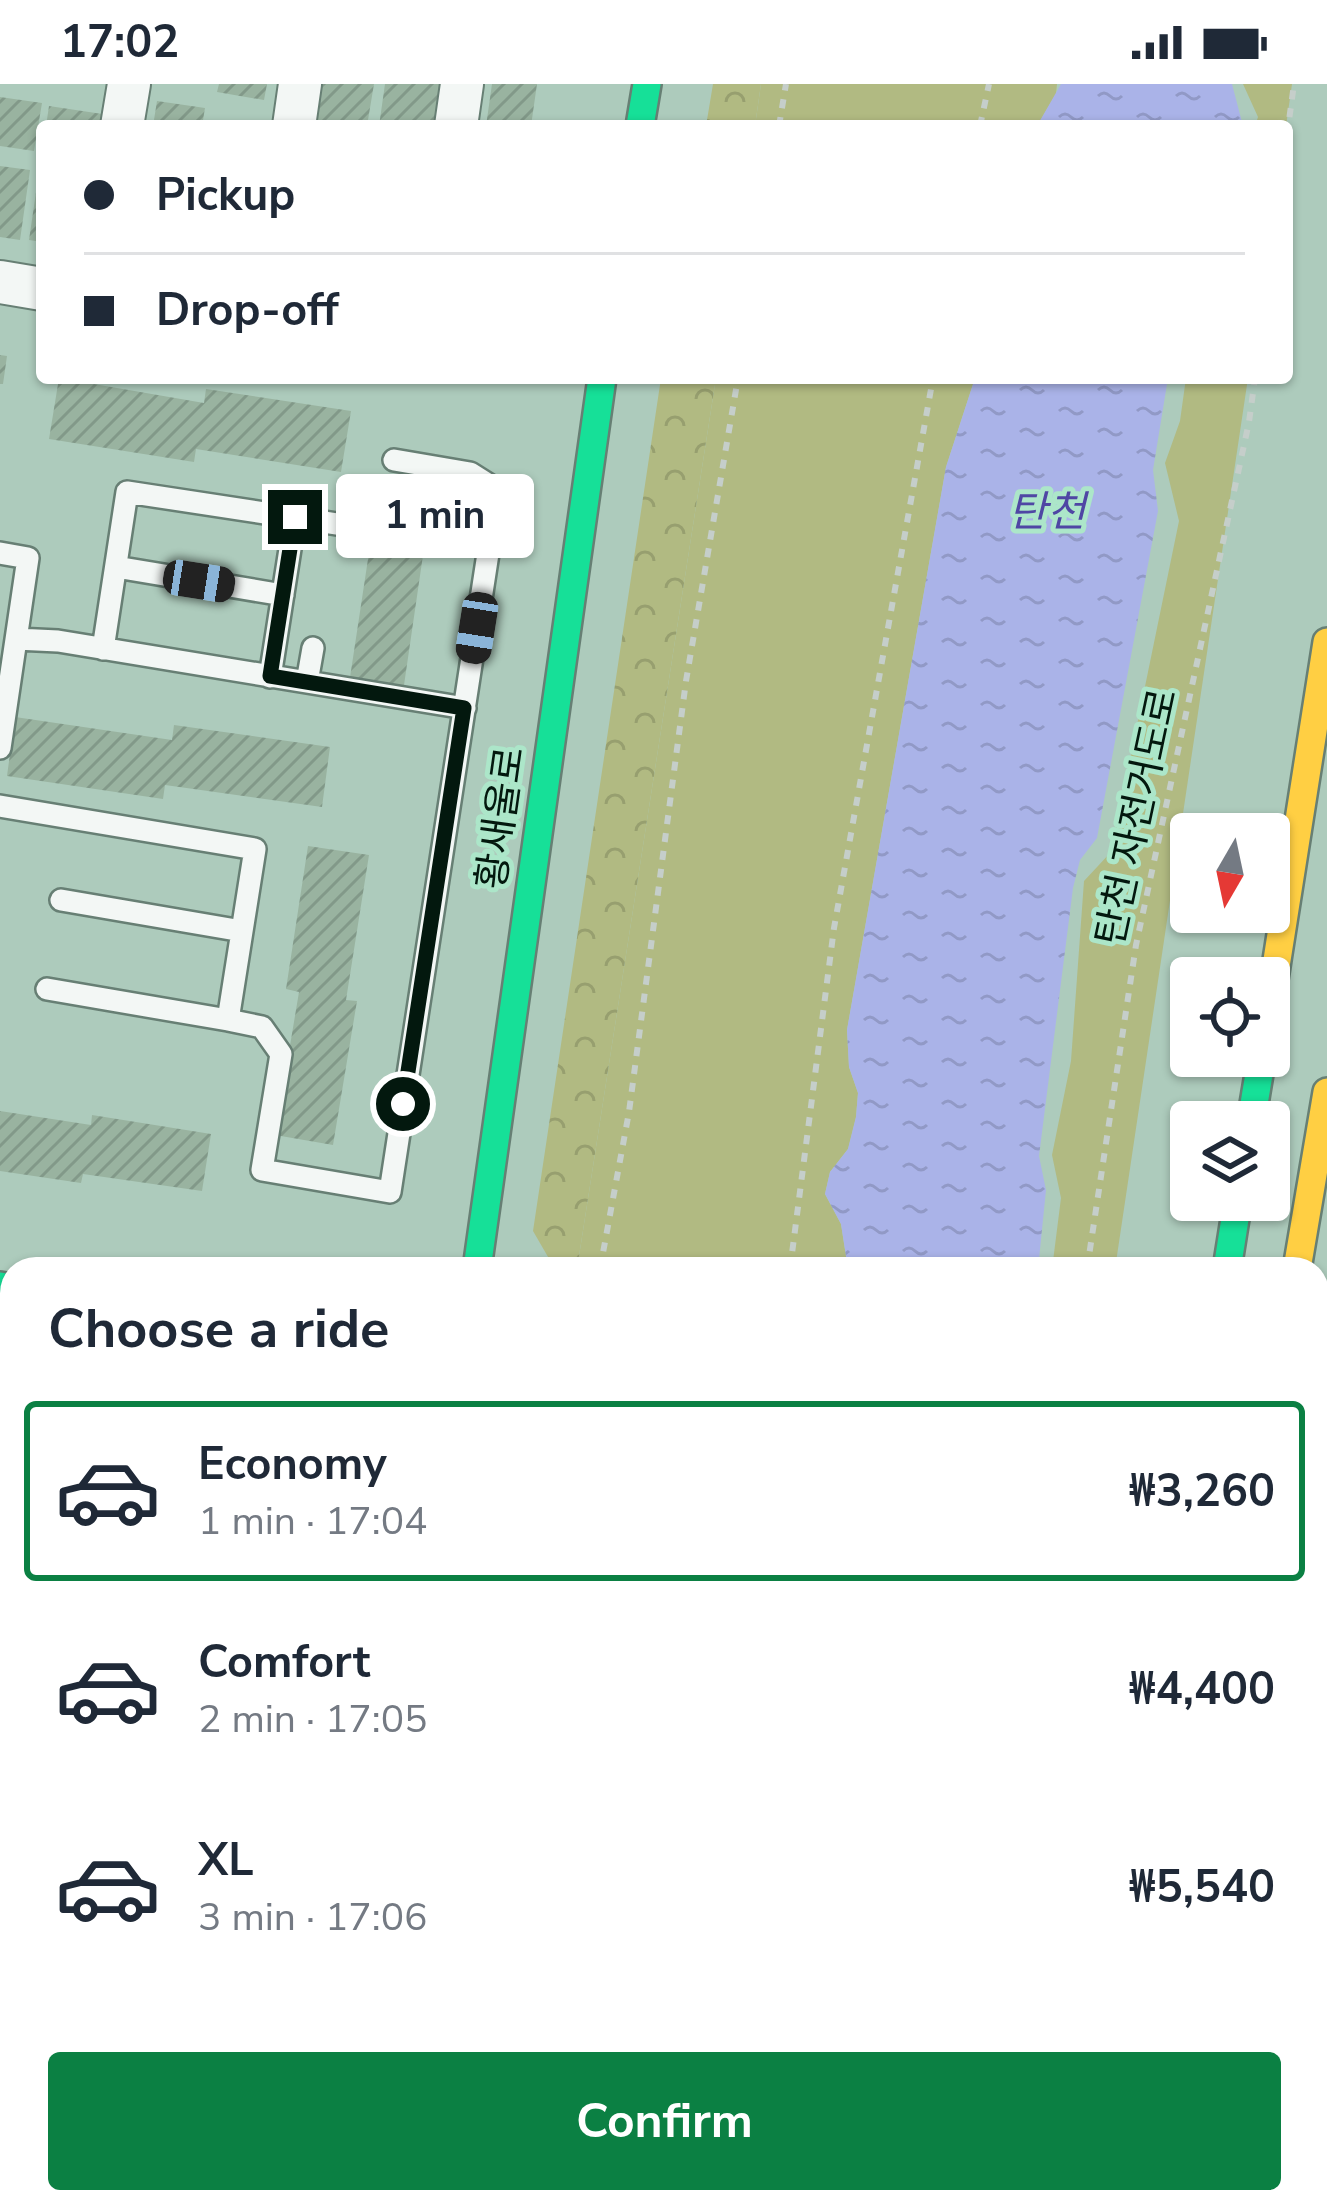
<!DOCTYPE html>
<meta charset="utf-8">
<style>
body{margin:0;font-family:"Nunito Sans","Noto Sans KR",sans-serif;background:#f2f2f3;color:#1f2937;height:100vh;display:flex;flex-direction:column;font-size:45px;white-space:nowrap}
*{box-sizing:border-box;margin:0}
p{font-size:39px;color:#747a83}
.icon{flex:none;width:66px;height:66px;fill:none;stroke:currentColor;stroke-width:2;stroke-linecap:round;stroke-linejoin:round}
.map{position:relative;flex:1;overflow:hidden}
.side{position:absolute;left:0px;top:1173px;width:1329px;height:957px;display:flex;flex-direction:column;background:#fff;border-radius:36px 36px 0 0;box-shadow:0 3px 9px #0004}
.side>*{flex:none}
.top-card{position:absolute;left:36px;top:36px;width:1257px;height:264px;border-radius:12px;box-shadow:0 3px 9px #0004;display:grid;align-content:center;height:264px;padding:0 48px;background:#fff}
.needle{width:78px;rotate:189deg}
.buttons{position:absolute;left:1170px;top:729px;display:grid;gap:24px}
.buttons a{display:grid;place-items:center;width:120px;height:120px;border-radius:12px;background:#fff;box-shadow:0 3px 9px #0004;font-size:60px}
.end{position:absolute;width:54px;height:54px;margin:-27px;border:15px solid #03180e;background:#fff;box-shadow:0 0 0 6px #fff}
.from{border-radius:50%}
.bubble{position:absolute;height:84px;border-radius:12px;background:#fff;box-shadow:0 3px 9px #0004;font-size:39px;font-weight:700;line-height:84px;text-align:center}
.car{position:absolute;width:36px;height:72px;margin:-36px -18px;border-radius:15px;box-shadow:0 0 9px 3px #0007;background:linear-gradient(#222 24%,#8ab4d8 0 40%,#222 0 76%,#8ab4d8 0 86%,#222 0)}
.top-card b{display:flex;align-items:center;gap:42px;height:114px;font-size:45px}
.top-card b+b{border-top:3px solid #e0e1e3}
.top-card i{width:30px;height:30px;background:#1f2937}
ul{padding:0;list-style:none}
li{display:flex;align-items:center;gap:36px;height:180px;margin:0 24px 18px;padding:0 24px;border:6px solid transparent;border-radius:12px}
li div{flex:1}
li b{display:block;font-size:45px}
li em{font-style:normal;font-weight:700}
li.selected{border-color:#0b8043}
li>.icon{width:108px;height:108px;stroke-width:1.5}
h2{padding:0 48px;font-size:54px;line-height:144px}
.cta{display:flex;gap:24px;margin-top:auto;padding:24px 48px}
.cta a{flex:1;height:138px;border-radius:12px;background:#0b8043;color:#fff;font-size:48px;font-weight:700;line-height:138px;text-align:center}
.status{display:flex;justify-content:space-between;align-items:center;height:84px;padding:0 60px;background:#fff;direction:ltr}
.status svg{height:33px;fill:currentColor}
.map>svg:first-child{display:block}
.built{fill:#9cceb6}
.green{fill:#b1ba82}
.forest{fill:url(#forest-crowns)}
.water{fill:url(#water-ripples)}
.building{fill:url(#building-hatch)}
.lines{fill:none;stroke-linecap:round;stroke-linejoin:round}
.lane-casing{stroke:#677f74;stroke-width:26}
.street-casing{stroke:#677f74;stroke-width:46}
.fast-casing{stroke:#677f74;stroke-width:32}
.slow-casing{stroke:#677f74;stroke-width:32}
.path{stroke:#c5ceca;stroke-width:6;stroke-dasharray:9 9;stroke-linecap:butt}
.lane{stroke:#f3f7f5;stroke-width:21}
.street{stroke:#f3f7f5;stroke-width:42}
.fast{stroke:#16e098;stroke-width:27}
.slow{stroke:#ffcf43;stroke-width:27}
.route{stroke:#03180e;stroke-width:15}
.labels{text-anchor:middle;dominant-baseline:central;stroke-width:10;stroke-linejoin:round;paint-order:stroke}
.street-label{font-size:39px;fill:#03180e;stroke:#ace6c9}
.water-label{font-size:42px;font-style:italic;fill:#4f46a4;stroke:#ace6c9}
</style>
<div class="status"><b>17:02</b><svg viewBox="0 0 49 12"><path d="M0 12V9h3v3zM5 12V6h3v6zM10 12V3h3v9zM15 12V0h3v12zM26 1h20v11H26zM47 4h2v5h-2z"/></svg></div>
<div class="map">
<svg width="1327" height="2128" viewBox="0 0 1327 2128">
<defs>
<pattern id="forest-crowns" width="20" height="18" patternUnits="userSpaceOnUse" patternTransform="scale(3)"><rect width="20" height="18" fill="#b1ba82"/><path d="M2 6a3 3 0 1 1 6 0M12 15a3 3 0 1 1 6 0" fill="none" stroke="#979f6f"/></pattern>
<pattern id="water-ripples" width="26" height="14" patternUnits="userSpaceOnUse" patternTransform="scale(3)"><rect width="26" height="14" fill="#aab3e8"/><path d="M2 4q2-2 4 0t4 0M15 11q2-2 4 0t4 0" fill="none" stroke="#9199c6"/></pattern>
<pattern id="building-hatch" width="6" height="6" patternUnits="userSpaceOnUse" patternTransform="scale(3)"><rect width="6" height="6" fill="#99b3a0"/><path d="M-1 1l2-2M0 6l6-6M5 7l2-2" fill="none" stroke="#829989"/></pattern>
</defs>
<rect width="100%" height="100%" fill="#adcbbc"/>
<path class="built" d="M0,2111L12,2113V2118H39L97,2128H0Z"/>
<path class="green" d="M761,0H1057L1056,10L1037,42H755Z
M1243,0H1292L1286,42H1255L1258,33Z
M716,294H975L946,383L847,946L849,983L858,1009L856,1033L848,1065L830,1088L825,1110L841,1140L848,1185H577Z
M1186,294H1248L1115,1185H1052L1061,1114L1052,1071L1071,977L1084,797L1111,768L1179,437L1165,379L1180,337Z
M433,2118H728L725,2128H431Z
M840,2118H1016L1014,2128H840Z"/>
<path class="forest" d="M713,0H761L755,42H706Z
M661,294H716L577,1185H555L533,1147Z
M372,2118H433L431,2128H371Z"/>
<path class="water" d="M1061,0H1232L1243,42H1037Z
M975,294H1168L1153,386L1158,427L1097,754L1080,776L1073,804L1039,1072L1046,1106L1038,1185H848L841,1140L825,1110L830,1088L848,1065L856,1033L858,1009L849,983L847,946L946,383Z
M728,2118H830L829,2128H725Z"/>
<path class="building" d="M219,0H267L264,16L217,8Z
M319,0H374L367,42H304Z
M385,0H445L439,42H379Z
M492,0H537L531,42H486Z
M0,13L42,19L34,67L0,62Z
M157,17L205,24L202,42H153Z
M49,22L109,31L107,42H46Z
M0,82L30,86L20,156L0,153Z
M39,88H42V158L29,156Z
M0,271L7,272L3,300H0Z
M59,294L204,319L206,305L351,327L341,388L196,365L194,378L49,355Z
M375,429L428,437L403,608L349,600Z
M15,633L172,656L174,641L330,663L322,723L165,701L163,715L7,692Z
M308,762L369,771L346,916L357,917L333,1061L275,1051L299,908L286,905Z
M0,1027L91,1041L92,1031L211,1050L202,1107L83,1090L81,1099L0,1087Z
M0,1324L12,1326V1387L0,1385Z
M1327,1633V1699L1317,1686V1664L1325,1658L1317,1640Z
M0,1644L12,1646V1708L0,1705Z
M1317,1848L1327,1849V2071L1317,2069Z
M0,1926L12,1929V1990L0,1988Z
M1317,2092L1327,2093V2128H1233L1235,2118H1317Z"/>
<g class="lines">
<defs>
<path id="lane" d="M0,469L28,474L0,664
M116,483L283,511
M16,555L58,557L465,624
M103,565L127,408L350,442
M270,593L295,433
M307,598L313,564
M0,722L255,765L228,936L262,943L281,970L262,1086L390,1108L495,424L489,401L470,389L394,376
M61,816L242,847
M47,905L228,936
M0,1471L12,1473
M0,1576L12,1578
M0,1786L12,1788
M0,1869L12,1871
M0,2070L12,2072
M273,2118L323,2127"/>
<path id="street" d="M122,42L129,0
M294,42L300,0
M456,42L462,0
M0,198L42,205"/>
<path id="fast" d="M640,42L647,0
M1251,1038L1262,972
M477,1185L602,294
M1227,1185L1238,1116
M0,1202L12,1204
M1317,1405L1327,1406
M324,2128L325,2118
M1147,2128L1149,2118"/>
<path id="slow" d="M1269,927L1327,558
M1297,1185L1327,1008
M1070,2128L1072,2118"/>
</defs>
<use href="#lane" class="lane-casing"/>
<use href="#street" class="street-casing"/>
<use href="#fast" class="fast-casing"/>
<use href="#slow" class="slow-casing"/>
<path class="path" d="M779,42L786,0
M980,42L989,0
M1287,51L1294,0
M600,1185L629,1028L686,597L738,294
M790,1185L834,844L933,294
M1087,1185L1136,861L1249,338L1255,294
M1317,1524L1327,1518
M453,2128L455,2118
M626,2128L628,2118
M943,2128L945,2118
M1217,2128L1219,2118"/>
<use href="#lane" class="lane"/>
<use href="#street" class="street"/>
<use href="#fast" class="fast"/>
<use href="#slow" class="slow"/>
</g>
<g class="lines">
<path class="route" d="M295,433L270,592L464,624L403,1020"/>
</g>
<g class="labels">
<g class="street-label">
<text transform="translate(1137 733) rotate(-78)">탄천 자전거도로</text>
<text transform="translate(501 734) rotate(-82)">황새울로</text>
</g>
<g class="water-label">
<text x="1047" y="428">탄천</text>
</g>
</g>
</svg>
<div class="buttons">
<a><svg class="needle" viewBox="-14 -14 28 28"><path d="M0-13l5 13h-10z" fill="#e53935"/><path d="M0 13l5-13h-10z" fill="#747a83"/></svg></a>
<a><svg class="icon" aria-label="locate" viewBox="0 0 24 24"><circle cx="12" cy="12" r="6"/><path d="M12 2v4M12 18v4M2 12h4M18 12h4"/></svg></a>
<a><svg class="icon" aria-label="layers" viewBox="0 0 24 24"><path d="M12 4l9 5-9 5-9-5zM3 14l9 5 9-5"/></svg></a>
</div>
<i class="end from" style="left:403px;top:1020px"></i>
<i class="end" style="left:295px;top:433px"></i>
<div class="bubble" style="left:336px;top:390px;width:198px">1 min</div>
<i class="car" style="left:199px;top:497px;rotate:99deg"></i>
<i class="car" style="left:477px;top:544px;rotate:189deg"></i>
<div class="top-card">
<b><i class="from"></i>Pickup</b>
<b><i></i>Drop-off</b>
</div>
<section class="side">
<h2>Choose a ride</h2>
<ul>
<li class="selected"><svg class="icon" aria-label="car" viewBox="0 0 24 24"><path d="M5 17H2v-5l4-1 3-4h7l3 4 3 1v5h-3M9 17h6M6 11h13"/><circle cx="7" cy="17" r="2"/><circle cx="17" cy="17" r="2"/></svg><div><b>Economy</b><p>1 min · 17:04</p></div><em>₩3,260</em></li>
<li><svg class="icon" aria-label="car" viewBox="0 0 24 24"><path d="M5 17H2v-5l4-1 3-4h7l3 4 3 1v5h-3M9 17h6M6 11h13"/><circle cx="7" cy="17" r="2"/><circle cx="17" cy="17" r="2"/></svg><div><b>Comfort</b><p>2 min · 17:05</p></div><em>₩4,400</em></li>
<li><svg class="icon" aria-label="car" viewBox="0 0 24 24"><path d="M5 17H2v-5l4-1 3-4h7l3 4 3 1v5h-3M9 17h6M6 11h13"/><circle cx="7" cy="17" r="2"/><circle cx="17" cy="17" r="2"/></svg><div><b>XL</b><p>3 min · 17:06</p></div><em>₩5,540</em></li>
</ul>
<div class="cta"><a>Confirm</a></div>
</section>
</div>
